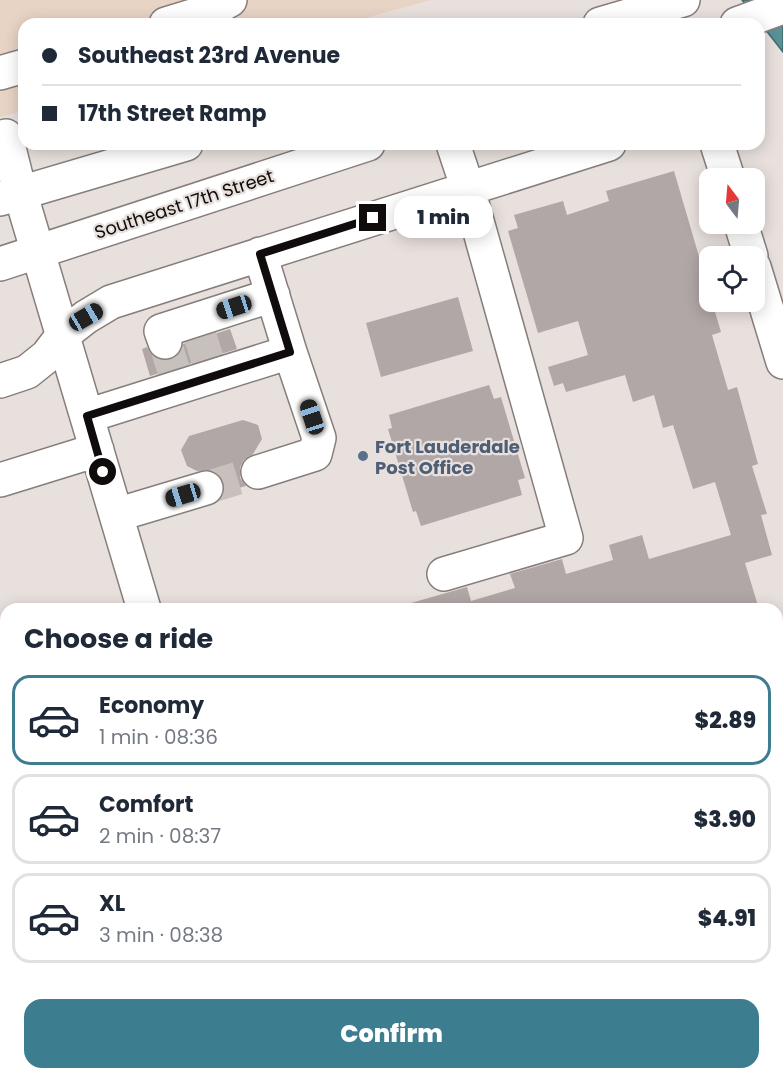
<!DOCTYPE html>
<meta charset="utf-8">
<style>
body{margin:0;font-family:Poppins,sans-serif;background:#f2f2f3;color:#1f2937;height:100vh;display:flex;flex-direction:column;font-size:22px;white-space:nowrap}
*{box-sizing:border-box;margin:0}
p{font-size:20px;color:#747a83}
.icon{flex:none;width:33px;height:33px;fill:none;stroke:currentColor;stroke-width:2;stroke-linecap:round;stroke-linejoin:round}
.map{position:relative;flex:1;overflow:hidden}
.sheet{position:absolute;left:0px;top:603px;width:783px;height:477px;display:flex;flex-direction:column;background:#fff;border-radius:18px 18px 0 0;box-shadow:0 3px 15px #0003}
.sheet>*{flex:none}
.hud{position:absolute;left:18px;top:18px;width:747px;height:132px;border-radius:18px;box-shadow:0 3px 15px #0003;display:grid;align-content:center;height:132px;padding:0 24px;background:#fff}
.needle{width:39px;rotate:344deg}
.controls{position:absolute;left:699px;top:168px;display:grid;gap:12px}
.controls a{display:grid;place-items:center;width:66px;height:66px;border-radius:12px;background:#fff;box-shadow:0 3px 15px #0003;font-size:30px}
.end{position:absolute;width:27px;height:27px;margin:-14px;border:8px solid #0f0c0b;background:#fff;box-shadow:0 0 0 3px #fff}
.from{border-radius:50%}
.bubble{position:absolute;height:42px;border-radius:18px;background:#fff;box-shadow:0 3px 15px #0003;font-size:20px;font-weight:800;line-height:42px;text-align:center}
.car{position:absolute;width:18px;height:36px;margin:-18px -9px;border-radius:8px;box-shadow:0 0 4px 2px #0007;background:linear-gradient(#222 24%,#8ab4d8 0 40%,#222 0 76%,#8ab4d8 0 86%,#222 0)}
.hud b{display:flex;align-items:center;gap:21px;height:57px;font-size:22px}
.hud b+b{border-top:2px solid #e0e1e3}
.hud i{width:15px;height:15px;background:#1f2937}
ul{padding:0;list-style:none}
li{display:flex;align-items:center;gap:18px;height:90px;margin:0 12px 9px;padding:0 12px;border:3px solid #e0e1e3;border-radius:18px}
li div{flex:1}
li b{display:block;font-size:22px}
li em{font-style:normal;font-weight:800}
li.on{border-color:#3c7d8f}
li>.icon{width:54px;height:54px;stroke-width:1.5}
h2{padding:0 24px;font-size:27px;line-height:72px}
.primary-button{display:flex;gap:12px;margin-top:auto;padding:12px 24px}
.primary-button a{flex:1;height:69px;border-radius:18px;background:#3c7d8f;color:#fff;font-size:24px;font-weight:800;line-height:69px;text-align:center}
.map>svg:first-child{display:block}
.commercial{fill:#e8d4c5}
.water{fill:#599197;stroke:#43696d;stroke-width:1.5}
.building{fill:#b0a7a6}
.lines{fill:none;stroke-linecap:round;stroke-linejoin:round}
.minor-tunnel{stroke:#c7c0bd;stroke-width:33;stroke-dasharray:33 16;stroke-linecap:butt}
.minor-casing{stroke:#867e7b;stroke-width:36}
.major-casing{stroke:#867e7b;stroke-width:36}
.minor{stroke:#fff;stroke-width:33}
.major{stroke:#fff;stroke-width:33}
.route{stroke:#0f0c0b;stroke-width:8}
.service-dot{fill:#5c6f8a;stroke:#e8e0dc;stroke-width:2}
.labels{text-anchor:middle;dominant-baseline:central;stroke-width:4.5;stroke-linejoin:round;paint-order:stroke}
.street-label{font-size:18px;fill:#0f0c0b;stroke:#e8e0dc}
.service-label{font-size:18px;font-weight:bold;fill:#4e5e75;stroke:#e8e0dc;text-anchor:start}
</style>
<div class="map">
<svg width="783" height="1080" viewBox="0 0 783 1080">
<rect width="100%" height="100%" fill="#e8e0dc"/>
<path class="commercial" d="M0,0H431L343,24H24V111L0,117Z"/>
<path class="water" d="M742,0H783V52Z
M6,777V846L0,848V779Z"/>
<path class="building" d="M674,171L710,294V302H712L721,332L712,335L728,390L737,387L758,464L752,466L767,514L761,515L772,555L745,563L759,609H411V603L467,587L471,601L515,588L510,574L562,559L566,574L613,560L609,545L642,535L649,559L731,535L715,482L693,489L673,425L663,428L654,395L633,402L625,375L566,392L563,383L554,386L548,367L588,355L578,321L538,333L508,231L518,228L514,215L563,201L567,215L609,201L606,191Z
M458,297L473,351L381,377L366,323Z
M230,329L237,349L150,376L142,349L147,347L153,356L161,360H171L180,354L183,344Z
M489,385L494,399L501,397L525,478L518,480L522,495L421,526L416,511L413,512L388,429L392,428L389,415Z
M243,420L258,425L262,439L253,454L244,460L240,467V478L246,486L224,492V483L219,475L211,470L197,471L187,466L181,450L189,436Z"/>
<g class="lines">
<path class="minor-tunnel" d="M199,333L209,364
M165,342L175,375
M206,488L258,472"/>
<defs>
<path id="minor" d="M166,24L212,10L230,0
M0,73L24,66
M0,138L6,136L20,192L144,609
M717,144L728,178
M741,224L751,256
M754,267L783,362
M165,342L161,331L273,295
M0,381L27,372L47,356L63,335L86,317L111,302L609,144
M87,416L290,352L260,254
M258,472L315,454L319,438L290,352
M0,480L97,450
M116,515L206,488
M444,574L566,538L468,189L453,144
M0,871L6,869
M0,1022L6,1020
M281,1074L283,1080
M633,1074L635,1080"/>
<path id="major" d="M600,24L683,0
M737,24L783,7
M0,199L186,144
M0,264L368,144"/>
</defs>
<use href="#minor" class="minor-casing"/>
<use href="#major" class="major-casing"/>
<use href="#minor" class="minor"/>
<use href="#major" class="major"/>
</g>
<g class="lines">
<path class="route" d="M103,472L87,416L290,352L260,254L373,218"/>
</g>
<circle class="service-dot" cx="363" cy="456" r="6"/>
<g class="labels">
<g class="street-label">
<text transform="translate(184 204) rotate(-18)">Southeast 17th Street</text>
</g>
<g class="service-label">
<text x="375" y="446">Fort Lauderdale<tspan x="375" dy="21">Post Office</tspan></text>
</g>
</g>
</svg>
<div class="controls">
<a><svg class="needle" viewBox="-14 -14 28 28"><path d="M0-13l5 13h-10z" fill="#e53935"/><path d="M0 13l5-13h-10z" fill="#747a83"/></svg></a>
<a><svg class="icon" aria-label="locate" viewBox="0 0 24 24"><circle cx="12" cy="12" r="6"/><path d="M12 2v4M12 18v4M2 12h4M18 12h4"/></svg></a>
</div>
<i class="end from" style="left:103px;top:472px"></i>
<i class="end" style="left:373px;top:218px"></i>
<div class="bubble" style="left:394px;top:196px;width:99px">1 min</div>
<i class="car" style="left:234px;top:307px;rotate:252deg"></i>
<i class="car" style="left:86px;top:317px;rotate:60deg"></i>
<i class="car" style="left:312px;top:417px;rotate:342deg"></i>
<i class="car" style="left:183px;top:495px;rotate:253deg"></i>
<div class="hud">
<b><i class="from"></i>Southeast 23rd Avenue</b>
<b><i></i>17th Street Ramp</b>
</div>
<section class="sheet">
<h2>Choose a ride</h2>
<ul>
<li class="on"><svg class="icon" aria-label="car" viewBox="0 0 24 24"><path d="M5 17H2v-5l4-1 3-4h7l3 4 3 1v5h-3M9 17h6M6 11h13"/><circle cx="7" cy="17" r="2"/><circle cx="17" cy="17" r="2"/></svg><div><b>Economy</b><p>1 min · 08:36</p></div><em>$2.89</em></li>
<li><svg class="icon" aria-label="car" viewBox="0 0 24 24"><path d="M5 17H2v-5l4-1 3-4h7l3 4 3 1v5h-3M9 17h6M6 11h13"/><circle cx="7" cy="17" r="2"/><circle cx="17" cy="17" r="2"/></svg><div><b>Comfort</b><p>2 min · 08:37</p></div><em>$3.90</em></li>
<li><svg class="icon" aria-label="car" viewBox="0 0 24 24"><path d="M5 17H2v-5l4-1 3-4h7l3 4 3 1v5h-3M9 17h6M6 11h13"/><circle cx="7" cy="17" r="2"/><circle cx="17" cy="17" r="2"/></svg><div><b>XL</b><p>3 min · 08:38</p></div><em>$4.91</em></li>
</ul>
<div class="primary-button"><a>Confirm</a></div>
</section>
</div>
